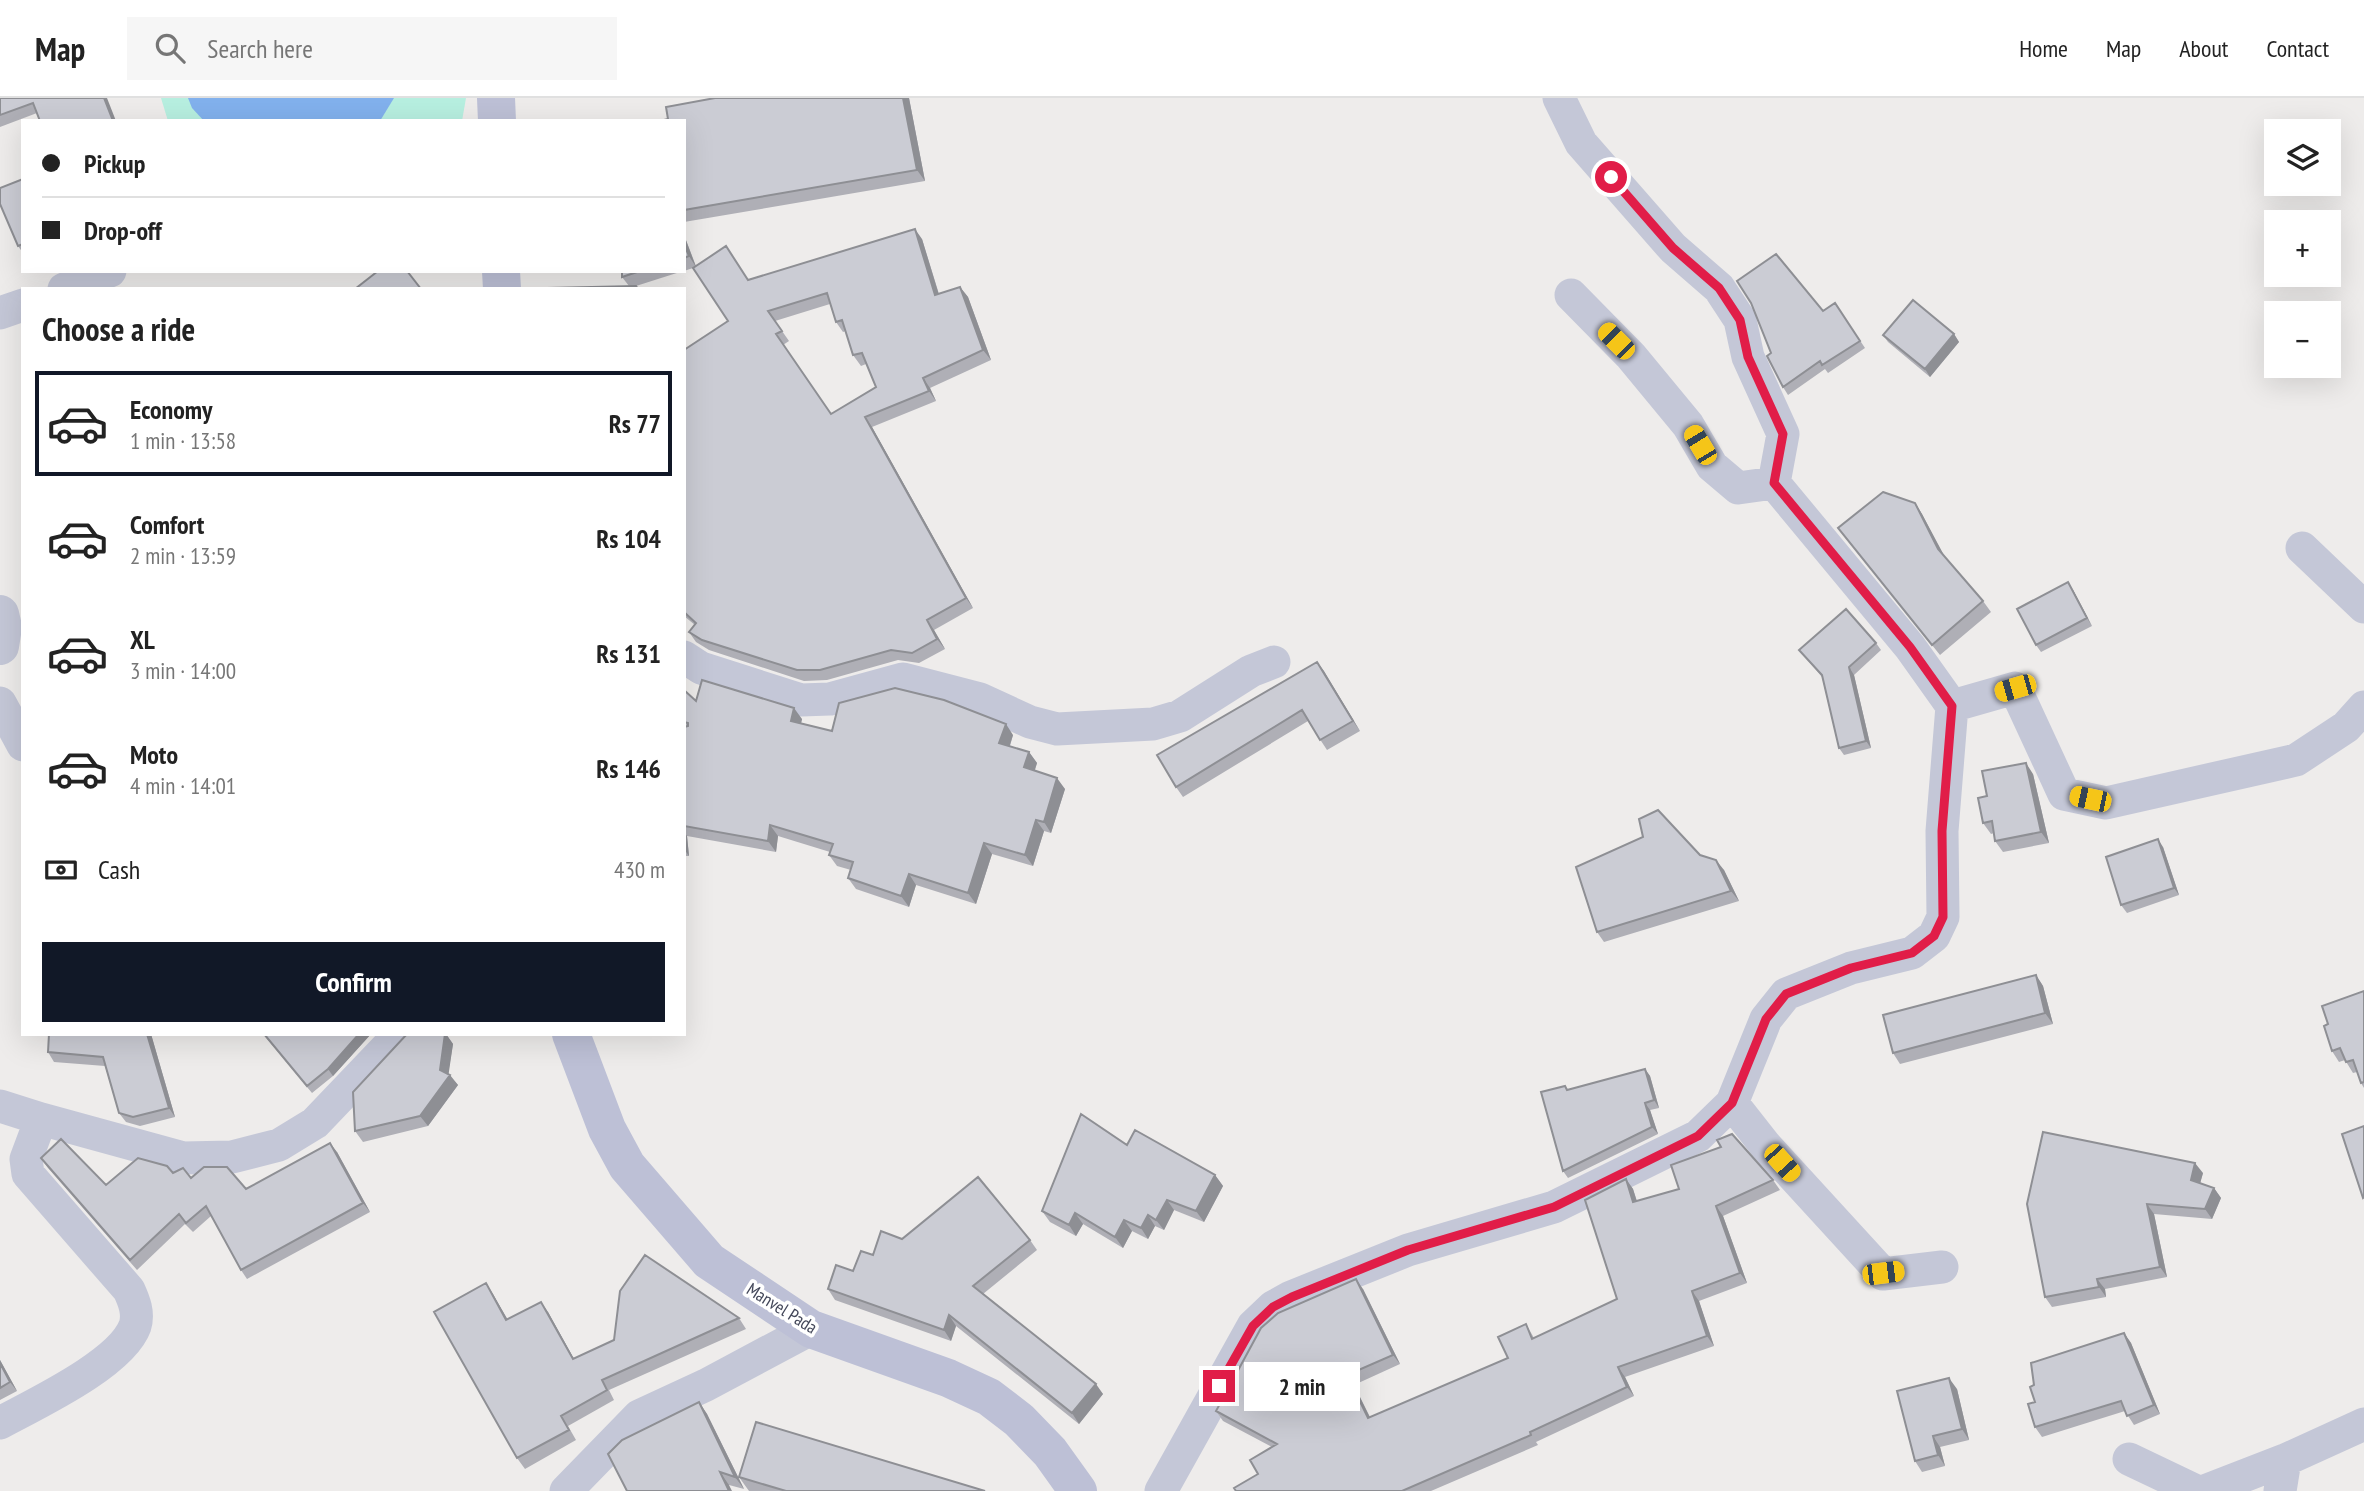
<!DOCTYPE html>
<meta charset="utf-8">
<style>
body{margin:0;font-family:"PT Sans Narrow",sans-serif;background:#f6f6f6;color:#222;height:100vh;display:flex;flex-direction:column;font-size:26px;white-space:nowrap}
*{box-sizing:border-box;margin:0}
p{font-size:23px;color:#767676}
.icon{flex:none;width:38px;height:38px;fill:none;stroke:currentColor;stroke-width:2;stroke-linecap:round;stroke-linejoin:round}
.map{position:relative;flex:1;overflow:hidden}
.drawer{position:absolute;left:21px;top:189px;width:665px;height:749px;display:flex;flex-direction:column;background:#fff;border-radius:0px;box-shadow:0 7px 28px #0002}
.drawer>*{flex:none}
.guide{position:absolute;left:21px;top:21px;width:665px;height:154px;border-radius:0px;box-shadow:0 7px 28px #0002;display:grid;align-content:center;height:154px;padding:0 21px;background:#fff}
.fabs{position:absolute;left:2264px;top:21px;display:grid;gap:14px}
.fabs a{display:grid;place-items:center;width:77px;height:77px;border-radius:0px;background:#fff;box-shadow:0 7px 28px #0002;font-size:35px}
.end{position:absolute;width:32px;height:32px;margin:-16px;border:9px solid #e11d48;background:#fff;box-shadow:0 0 0 4px #fff}
.from{border-radius:50%}
.bubble{position:absolute;height:49px;border-radius:0px;background:#fff;box-shadow:0 7px 28px #0002;font-size:23px;font-weight:600;line-height:49px;text-align:center}
.car{position:absolute;width:21px;height:42px;margin:-21px -10px;border-radius:9px;box-shadow:0 0 5px 2px #0007;background:linear-gradient(#f5c518 24%,#345 0 40%,#f5c518 0 76%,#345 0 86%,#f5c518 0)}
.guide b{display:flex;align-items:center;gap:24px;height:66px;font-size:26px}
.guide b+b{border-top:2px solid #e0e0e0}
.guide i{width:18px;height:18px;background:#222}
ul{padding:0;list-style:none}
li{display:flex;align-items:center;gap:21px;height:105px;margin:0 14px 10px;padding:0 7px;border:4px solid transparent;border-radius:0px}
li div{flex:1}
li b{display:block;font-size:26px}
li em{font-style:normal;font-weight:600}
li.current{border-color:#111827}
li>.icon{width:63px;height:63px;stroke-width:1.5}
h2{padding:0 21px;font-size:32px;line-height:84px}
.pay{display:flex;align-items:center;gap:18px;height:77px;padding:0 21px;font-size:26px}
.pay p{margin-inline-start:auto}
.cta{display:flex;gap:14px;margin-top:auto;padding:14px 21px}
.cta a{flex:1;height:80px;border-radius:0px;background:#111827;color:#fff;font-size:28px;font-weight:600;line-height:80px;text-align:center}
header{display:flex;align-items:center;gap:42px;box-sizing:border-box;height:98px;padding:0 35px;background:#fff;border-bottom:2px solid #e0e0e0}
header strong{font-size:33px}
nav{display:flex;gap:38px;margin-inline-start:auto;font-size:24px}
.search{width:490px;height:63px;background:#f6f6f6;display:flex;align-items:center;gap:18px;box-sizing:border-box;padding:0 24px;border-radius:0px;color:#767676;font-size:26px}
.map>svg:first-child{display:block}
.green{fill:#b7efe0}
.water{fill:#82b1ed}
.lines{fill:none;stroke-linecap:round;stroke-linejoin:round}
.minor{stroke:#c4c7d7;stroke-width:33}
.tertiary{stroke:#c4c7d7;stroke-width:38}
.secondary{stroke:#bdc0d6;stroke-width:38}
.wall{fill:#afafb6;fill-rule:evenodd}
.shaded-wall{fill:#8e8f94}
.building{fill:#cbccd4;stroke:#8e8f94;stroke-width:2;fill-rule:evenodd}
.route{stroke:#e11d48;stroke-width:9}
.labels{text-anchor:middle;dominant-baseline:central;stroke-width:7;stroke-linejoin:round;paint-order:stroke}
.street-label{font-size:18px;fill:#434759;stroke:#fff}
</style>
<header>
<strong>Map</strong>
<div class="search"><svg class="icon" aria-label="search" viewBox="0 0 24 24"><circle cx="10" cy="10" r="6"/><path d="M15 15l6 6"/></svg>Search here</div>
<nav><a>Home</a><a>Map</a><a>About</a><a>Contact</a></nav>
</header>
<div class="map">
<svg width="2364" height="1393" viewBox="0 0 2364 1393">
<rect width="100%" height="100%" fill="#eeeceb"/>
<path class="green" d="M161,0H466L462,23H168Z"/>
<path class="water" d="M188,0H394L380,23H204L192,10Z"/>
<g class="lines">
<path class="minor" d="M1559,0L1581,45L1673,150L1719,190L1740,222L1748,259L1783,336L1774,385
M64,191L110,173
M0,215L23,207
M2302,450L2364,509
M684,559L701,570L801,602L830,601L903,581L980,601L1030,624L1057,631L1153,626L1180,618L1251,573L1274,564
M0,605L23,647
M1952,608L2015,590L2064,696L2106,705L2296,662L2346,629L2364,609
M1732,1005L1765,1047L1883,1176L1942,1169
M0,1008L41,1021
M0,1325C35,1306 121,1266 135,1228C139,1215 134,1203 129,1192L28,1076L26,1061L41,1021L183,1060L232,1059L279,1047L315,1025L400,936
M2129,1361L2196,1393
M566,1393L639,1318L706,1287L811,1231
M1161,1393L1253,1228L1273,1209L1291,1199L1408,1152L1554,1109L1698,1038L1732,1005L1766,921L1786,896L1851,870L1912,855L1934,838L1943,819L1942,733L1952,608L1910,549L1774,385L1738,390L1712,368L1688,327L1631,258L1571,197
M2205,1393L2285,1362
M2280,1393L2285,1362L2364,1326"/>
<path class="tertiary" d="M0,516L3,529L0,548"/>
<path class="secondary" d="M496,0L497,23
M501,173L502,191
M571,936L607,1031L627,1068L709,1163L811,1231L948,1280L989,1299L1019,1322L1050,1354L1078,1393"/>
</g>
<path class="wall" d="M0,0H107L37,15L0,29Z
M909,0L925,83L684,124V23L668,21Z
M23,81V155L18,148Z
M684,137L696,168L748,182L922,141L939,196L960,189L968,199L991,262L930,290L936,303L872,329L973,510L934,532L945,551L919,565L898,562L827,582L804,583L709,552L696,544L689,534L695,527L684,518V252L728,223L693,170L684,173ZM830,206L836,224L843,234L846,233L853,257L861,268L866,266L876,289L831,316L783,247L789,243L775,223Z
M622,173H683L636,188H629L622,179Z
M1835,205L1865,250L1828,275L1825,271L1788,297L1783,289L1823,213Z
M1954,236L1959,244L1930,279L1888,244L1883,237Z
M1915,405L1922,416L1943,457L1983,503L1991,514L1940,557L1838,430Z
M2073,492L2092,528L2041,554L2036,547Z
M1876,545L1881,552L1854,577L1871,650L1844,657L1839,650L1822,579L1799,552Z
M1317,564L1360,633L1327,652L1308,623L1183,699L1176,689Z
M684,592L696,603L802,621L801,625L832,633L1013,637L1010,648L1029,654L1037,665L1035,672L1065,691L1051,735L1044,733L1033,768L992,756L976,806L916,787L909,809L856,791L848,780L851,772L837,768L829,757L830,754L778,738L776,754L687,738L689,758H684Z
M2033,676L2049,745L2003,754L1995,743L1994,735L1991,736L1983,725L1987,698Z
M1643,739L1700,757L1724,772L1739,803L1604,844L1597,834Z
M2163,749L2179,797L2127,815L2121,807Z
M2036,877L2043,888L2053,926L1900,966L1893,955Z
M2364,893V990L2361,985L2357,974L2353,975L2345,962L2339,964L2332,953L2328,926Z
M151,936L175,1019L140,1028L126,1024L119,1015L105,968L54,964L48,954Z
M263,936H371L333,978L312,995Z
M407,936H446L453,946L448,976L458,987L428,1028L363,1044L355,1033Z
M1645,971L1650,978L1659,1010L1650,1012L1658,1036L1568,1080L1563,1073L1568,992Z
M1127,1047L1215,1077L1223,1088L1204,1124L1174,1112L1164,1132L1155,1128L1148,1141L1132,1133L1123,1150L1083,1126L1076,1138L1050,1124L1042,1113Z
M337,1054L370,1114L247,1181L241,1172L211,1118L193,1134L185,1126L137,1172L48,1070L41,1060L106,1087L173,1075L191,1080L246,1091Z
M2203,1075L2200,1085L2214,1090L2221,1100L2212,1121L2154,1116L2167,1179L2105,1191L2106,1199L2052,1209L2045,1199L2027,1106Z
M1626,1081L1633,1091L1637,1103L1773,1082L1780,1092L1723,1118L1747,1185L1699,1203L1714,1248L1625,1279L1634,1298L1536,1344L1538,1347L1431,1393H1236L1258,1376L1272,1349L1223,1323L1216,1313L1363,1191L1400,1266L1354,1287L1370,1319L1508,1260L1526,1226L1534,1240L1617,1201Z
M902,1141L1030,1142L1037,1152L983,1196L1103,1296L1079,1326L956,1228L951,1243L835,1202L828,1191L853,1173L873,1157Z
M486,1185L508,1222L548,1214L574,1261L739,1220L746,1231L609,1292L614,1302L568,1328L576,1342L525,1371L517,1360Z
M2124,1235L2131,1245L2160,1316L2134,1327L2125,1313L2042,1339L2035,1329L2034,1287Z
M0,1262L17,1293L0,1302Z
M1957,1291L1969,1342L1940,1349L1945,1368L1922,1374L1915,1363Z
M699,1304L707,1316L744,1391L729,1387L627,1393Z
M739,1379L985,1393H749Z"/>
<path class="shaded-wall" d="M104,0H107L116,23H113Z
M903,0H909L925,83L917,72Z
M915,131L922,141L942,207L935,197Z
M684,137L696,169L689,158L684,146Z
M960,189L968,199L991,262L983,252Z
M1954,236L1959,244L1930,279L1925,271Z
M923,280L930,290L936,303L929,293Z
M865,319L872,329L973,510L966,500Z
M1915,405L1922,416L1946,461L1938,451Z
M2068,484L2073,492L2092,528L2087,520Z
M927,522L934,532L945,551L937,541Z
M1317,564L1324,573L1360,633L1353,623Z
M1849,569L1854,577L1871,650L1866,643Z
M794,610L802,621L799,634L791,623Z
M1006,626L1013,637L1007,656L999,645Z
M1029,654L1037,665L1032,680L1024,669Z
M2026,665L2033,676L2049,745L2041,734Z
M1057,680L1065,691L1051,735L1044,724Z
M1036,722L1044,733L1033,768L1025,757Z
M770,727L778,738L776,754L768,743Z
M684,734L687,738L689,758L684,751Z
M2158,741L2163,749L2179,797L2174,790Z
M984,745L992,756L976,806L968,795Z
M1716,762L1724,772L1739,803L1731,793Z
M909,776L916,787L909,809L901,798Z
M2036,877L2043,888L2053,926L2045,915Z
M147,936H151L175,1019L169,1010Z
M359,936H371L333,978L328,971Z
M445,936H446L453,946L448,980L450,977L458,987L428,1028L420,1018L440,972Z
M1645,971L1650,978L1659,1010L1654,1002Z
M1645,1005L1650,1012L1658,1036L1652,1029Z
M330,1045L337,1054L370,1114L363,1105Z
M2195,1065L2203,1075L2198,1093L2191,1082Z
M1215,1077L1223,1088L1204,1124L1196,1113Z
M1626,1081L1633,1091L1640,1114L1633,1104Z
M2214,1090L2221,1100L2212,1121L2205,1111Z
M1167,1102L1174,1112L1164,1132L1156,1122Z
M2147,1106L2154,1116L2167,1179L2160,1169Z
M1716,1108L1723,1118L1747,1185L1740,1175Z
M1075,1115L1083,1126L1076,1138L1069,1127Z
M1148,1117L1155,1128L1148,1141L1141,1130Z
M1124,1122L1132,1133L1123,1150L1115,1139Z
M1356,1181L1363,1191L1400,1266L1393,1257Z
M2097,1181L2105,1191L2106,1199L2099,1189Z
M486,1185L493,1196L514,1233L506,1222Z
M1692,1193L1699,1203L1714,1248L1707,1238Z
M541,1204L548,1214L580,1272L573,1261Z
M949,1217L956,1228L951,1243L944,1232Z
M2124,1235L2131,1245L2160,1316L2154,1307Z
M0,1262L17,1293L10,1284L0,1265Z
M1618,1269L1625,1279L1634,1298L1627,1289Z
M1347,1277L1354,1287L1375,1330L1368,1320Z
M1949,1280L1957,1291L1969,1342L1962,1331Z
M1096,1286L1103,1296L1079,1326L1072,1315Z
M699,1304L707,1316L744,1391L735,1379Z
M1933,1338L1940,1349L1945,1368L1938,1357Z
M720,1374L729,1387L732,1393H729Z"/>
<path class="building" d="M0,0H104L113,23H40L33,5L0,17Z
M715,0H903L917,72L684,112V23H660L668,21L666,9Z
M23,81V146L18,148L0,106V90Z
M915,131L935,197L960,189L983,252L923,280L929,293L865,319L966,500L927,522L937,541L912,555L891,552L820,572H797L702,542L689,534L696,525L684,514V252L728,223L693,170L726,148L748,182ZM827,195L836,224L842,222L853,257L862,255L876,289L831,316L776,236L782,233L768,213Z
M684,146L689,158L684,160Z
M1776,156L1823,213L1835,205L1860,243L1822,267L1820,263L1783,289L1767,258L1771,255L1751,205L1737,183Z
M378,173H407L421,191H355Z
M622,173H640L622,179Z
M636,188L638,191H548V190Z
M1913,202L1954,236L1925,271L1883,237Z
M1883,394L1915,405L1938,451L1983,503L1932,547L1838,430Z
M2068,484L2087,520L2036,547L2017,511Z
M1846,511L1876,545L1849,569L1866,643L1839,650L1822,577L1799,552Z
M1317,564L1353,623L1320,642L1302,612L1176,689L1157,657Z
M702,582L794,610L791,623L832,633L839,605L895,590L944,602L1006,626L999,645L1029,654L1024,669L1057,680L1044,724L1036,722L1025,757L984,745L968,795L909,776L901,798L848,780L853,764L829,757L833,746L770,727L768,743L684,728V629L688,628V625L684,624V592L696,603Z
M2026,665L2041,734L1995,743L1992,723L1983,725L1978,700L1987,698L1982,673Z
M1658,712L1700,757L1716,762L1731,793L1597,834L1576,769L1643,739L1639,721Z
M2158,741L2174,790L2121,807L2106,759Z
M2036,877L2045,915L1893,955L1883,917Z
M2364,893V984L2361,985L2353,962L2346,964L2340,950L2332,953L2324,928L2328,926L2322,908Z
M49,936H147L169,1010L133,1019L119,1015L103,959L48,954Z
M264,936H359L328,971L307,988Z
M407,936H445L440,972L450,977L420,1018L355,1033L353,994Z
M1645,971L1654,1002L1645,1005L1652,1029L1563,1073L1541,994L1565,988L1567,992Z
M1081,1016L1127,1047L1135,1032L1215,1077L1196,1113L1167,1102L1156,1122L1148,1117L1141,1130L1124,1122L1115,1139L1075,1115L1069,1127L1042,1113Z
M2364,1028V1099L2363,1100L2342,1036Z
M2043,1034L2195,1065L2191,1082L2214,1090L2205,1111L2147,1106L2160,1169L2097,1181L2099,1189L2045,1199L2027,1106Z
M1732,1036L1773,1082L1716,1108L1740,1175L1692,1193L1707,1238L1618,1269L1627,1289L1530,1334L1531,1337L1402,1393H1236L1234,1390L1258,1376L1250,1362L1277,1346L1216,1313L1261,1230L1278,1215L1356,1181L1393,1257L1347,1277L1368,1320L1508,1260L1498,1239L1526,1226L1532,1241L1617,1201L1585,1102L1626,1081L1633,1104L1679,1091L1671,1067L1721,1049L1717,1042Z
M61,1041L106,1087L138,1060L167,1068L173,1075L183,1070L191,1080L204,1069H227L246,1091L330,1045L363,1105L241,1172L206,1108L186,1125L179,1116L130,1162L41,1060Z
M978,1079L1030,1142L973,1188L1096,1286L1072,1315L949,1217L944,1232L828,1191L836,1167L853,1173L861,1153L873,1157L881,1133L902,1141Z
M645,1157L739,1220L602,1282L607,1292L561,1318L569,1332L517,1360L434,1214L486,1185L506,1222L541,1204L573,1261L614,1242L620,1193Z
M2124,1235L2154,1307L2127,1318L2121,1303L2035,1329L2028,1306L2035,1304L2030,1289L2034,1287L2031,1265Z
M0,1265L10,1284L0,1290Z
M1949,1280L1962,1331L1933,1338L1938,1357L1915,1363L1897,1293Z
M699,1304L735,1379L720,1374L729,1393H627L608,1356L622,1342Z
M756,1324L985,1393H786L739,1379Z"/>
<g class="lines">
<path class="route" d="M1219,1288L1253,1228L1273,1209L1292,1199L1408,1152L1554,1109L1698,1038L1732,1005L1766,921L1786,896L1851,870L1912,855L1934,838L1943,819L1942,733L1952,608L1910,549L1774,385L1783,336L1748,259L1740,222L1719,190L1673,150L1611,79"/>
</g>
<g class="labels">
<g class="street-label">
<text transform="translate(782 1210) rotate(32)">Manvel Pada</text>
</g>
</g>
</svg>
<div class="fabs">
<a><svg class="icon" aria-label="layers" viewBox="0 0 24 24"><path d="M12 4l9 5-9 5-9-5zM3 14l9 5 9-5"/></svg></a>
<a>+</a>
<a>−</a>
</div>
<i class="end from" style="left:1611px;top:79px"></i>
<i class="end" style="left:1219px;top:1288px"></i>
<div class="bubble" style="left:1244px;top:1264px;width:116px">2 min</div>
<i class="car" style="left:1616px;top:243px;rotate:315deg"></i>
<i class="car" style="left:1700px;top:347px;rotate:329deg"></i>
<i class="car" style="left:2015px;top:590px;rotate:254deg"></i>
<i class="car" style="left:2090px;top:701px;rotate:282deg"></i>
<i class="car" style="left:1782px;top:1065px;rotate:138deg"></i>
<i class="car" style="left:1883px;top:1175px;rotate:83deg"></i>
<div class="guide">
<b><i class="from"></i>Pickup</b>
<b><i></i>Drop-off</b>
</div>
<section class="drawer">
<h2>Choose a ride</h2>
<ul>
<li class="current"><svg class="icon" aria-label="car" viewBox="0 0 24 24"><path d="M5 17H2v-5l4-1 3-4h7l3 4 3 1v5h-3M9 17h6M6 11h13"/><circle cx="7" cy="17" r="2"/><circle cx="17" cy="17" r="2"/></svg><div><b>Economy</b><p>1 min · 13:58</p></div><em>Rs 77</em></li>
<li><svg class="icon" aria-label="car" viewBox="0 0 24 24"><path d="M5 17H2v-5l4-1 3-4h7l3 4 3 1v5h-3M9 17h6M6 11h13"/><circle cx="7" cy="17" r="2"/><circle cx="17" cy="17" r="2"/></svg><div><b>Comfort</b><p>2 min · 13:59</p></div><em>Rs 104</em></li>
<li><svg class="icon" aria-label="car" viewBox="0 0 24 24"><path d="M5 17H2v-5l4-1 3-4h7l3 4 3 1v5h-3M9 17h6M6 11h13"/><circle cx="7" cy="17" r="2"/><circle cx="17" cy="17" r="2"/></svg><div><b>XL</b><p>3 min · 14:00</p></div><em>Rs 131</em></li>
<li><svg class="icon" aria-label="car" viewBox="0 0 24 24"><path d="M5 17H2v-5l4-1 3-4h7l3 4 3 1v5h-3M9 17h6M6 11h13"/><circle cx="7" cy="17" r="2"/><circle cx="17" cy="17" r="2"/></svg><div><b>Moto</b><p>4 min · 14:01</p></div><em>Rs 146</em></li>
</ul>
<div class="pay"><svg class="icon" aria-label="cash" viewBox="0 0 24 24"><path d="M3 7h18v10H3z"/><circle cx="12" cy="12" r="2"/></svg>Cash<p>430 m</p></div>
<div class="cta"><a>Confirm</a></div>
</section>
</div>
